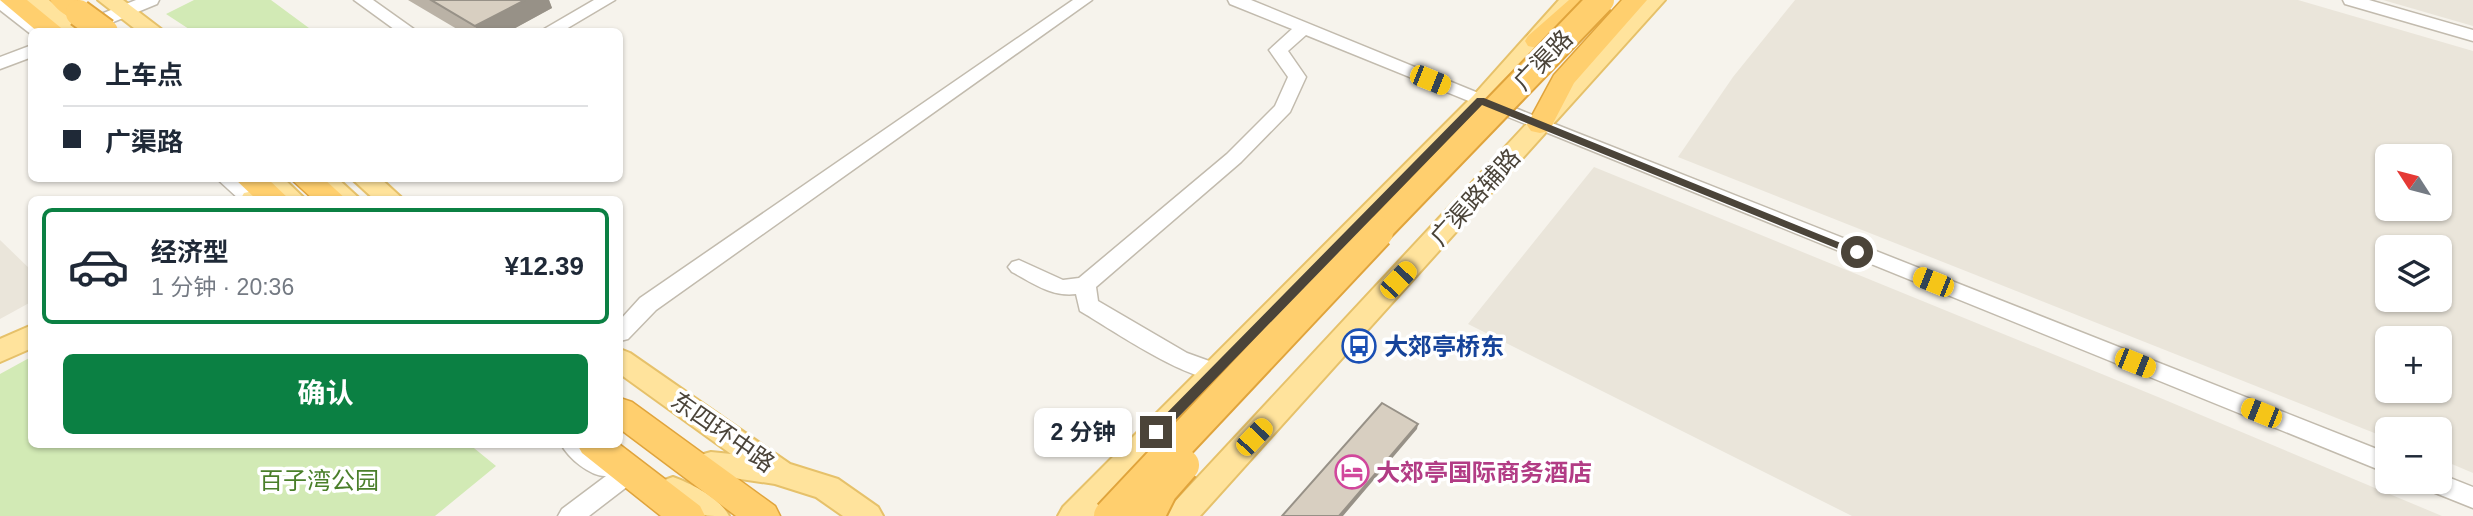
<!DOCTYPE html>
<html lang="zh">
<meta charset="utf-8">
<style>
body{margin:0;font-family:Arial,"Noto Sans SC",sans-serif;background:#f2f2f3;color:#1f2937;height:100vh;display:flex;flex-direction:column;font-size:26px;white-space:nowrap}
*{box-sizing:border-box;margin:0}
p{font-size:23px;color:#747a83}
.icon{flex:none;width:38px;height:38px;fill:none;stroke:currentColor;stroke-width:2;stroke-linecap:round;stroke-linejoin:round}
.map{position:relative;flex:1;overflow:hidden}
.side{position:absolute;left:28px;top:196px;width:595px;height:252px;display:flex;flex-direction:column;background:#fff;border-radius:10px;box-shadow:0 2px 5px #0004}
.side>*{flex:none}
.hud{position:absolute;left:28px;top:28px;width:595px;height:154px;border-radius:10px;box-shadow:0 2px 5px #0004;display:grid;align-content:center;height:154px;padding:0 35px;background:#fff}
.needle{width:46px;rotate:306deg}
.fabs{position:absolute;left:2375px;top:144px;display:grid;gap:14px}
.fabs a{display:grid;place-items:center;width:77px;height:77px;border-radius:10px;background:#fff;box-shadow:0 2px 5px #0004;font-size:35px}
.end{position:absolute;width:32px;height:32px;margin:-16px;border:9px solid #4b4439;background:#fff;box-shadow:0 0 0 4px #fff}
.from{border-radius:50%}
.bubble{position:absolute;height:49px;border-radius:10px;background:#fff;box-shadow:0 2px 5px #0004;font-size:23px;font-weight:700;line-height:49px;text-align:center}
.car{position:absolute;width:21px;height:42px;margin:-21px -10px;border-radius:9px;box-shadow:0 0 5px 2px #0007;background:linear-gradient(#f5c518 24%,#345 0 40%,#f5c518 0 76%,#345 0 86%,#f5c518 0)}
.hud b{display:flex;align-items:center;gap:24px;height:66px;font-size:26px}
.hud b+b{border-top:2px solid #e0e1e3}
.hud i{width:18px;height:18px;background:#1f2937}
ul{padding:12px 0 0;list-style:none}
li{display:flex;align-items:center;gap:21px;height:116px;margin:0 14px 10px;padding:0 21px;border:4px solid #e0e1e3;border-radius:10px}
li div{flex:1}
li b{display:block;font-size:26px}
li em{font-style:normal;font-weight:700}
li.selected{border-color:#0b8043}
li>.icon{width:63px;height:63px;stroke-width:1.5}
.action{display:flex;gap:14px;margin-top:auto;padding:14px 35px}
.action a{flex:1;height:80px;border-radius:10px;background:#0b8043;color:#fff;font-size:28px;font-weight:700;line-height:80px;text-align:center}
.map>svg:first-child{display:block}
.residential{fill:#eae5da;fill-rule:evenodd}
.green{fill:#d2eab5}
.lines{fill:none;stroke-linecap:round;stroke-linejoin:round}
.minor-casing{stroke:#c2bbae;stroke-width:3}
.major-casing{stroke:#e6c16a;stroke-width:4}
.highway-casing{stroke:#e0a43c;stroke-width:3}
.minor{fill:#fff;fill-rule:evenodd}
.major{fill:#ffe39c;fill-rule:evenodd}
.highway{fill:#ffcf6e;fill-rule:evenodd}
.highway-bridge-far1-casing{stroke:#e0a43c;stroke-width:30;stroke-linecap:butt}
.highway-bridge-casing{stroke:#e0a43c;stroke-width:36;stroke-linecap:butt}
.highway-bridge-far1{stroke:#ffcf6e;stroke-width:26}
.highway-bridge{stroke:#ffcf6e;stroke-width:32}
.wall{fill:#bab2a6}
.shaded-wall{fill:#979187}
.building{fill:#d8cfc1;stroke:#979187;stroke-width:2}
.route{fill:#4b4439}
.labels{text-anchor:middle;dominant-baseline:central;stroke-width:7;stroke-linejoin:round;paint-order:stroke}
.street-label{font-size:24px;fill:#4b4439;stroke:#fff}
.transit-label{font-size:24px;font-weight:bold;fill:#164399;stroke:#fff;text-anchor:start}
.hotel-label{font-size:24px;font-weight:bold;fill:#b23c85;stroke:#fff;text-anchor:start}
.park-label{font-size:24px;fill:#4a7f2a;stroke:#fff}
</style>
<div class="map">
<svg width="2473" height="516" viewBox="0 0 2473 516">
<rect width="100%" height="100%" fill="#f6f3ec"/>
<path class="residential" d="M1795,0H2298L2473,51V473L2440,459V429H2387V438L1678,157L1733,77ZM2387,156H2440V208H2387ZM2387,247H2440V299H2387ZM2387,338H2440V390H2387Z
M2383,0H2473V26Z
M1594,167L2158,397L2442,516H1852L1468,324Z
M0,240L32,271L31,302L0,319Z"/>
<path class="green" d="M194,0H271L313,31H192L166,14Z
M31,357L32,444H469L496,466L435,516H0V374Z"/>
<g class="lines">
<defs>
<path id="minor" d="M0,0H8L46,32H32V35L0,10Z
M136,0H159L157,4L89,32H76L73,28L76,24Z
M354,0H373L418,32H398Z
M594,0H615L561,32H539Z
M1073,0H1092L656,310L628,339L620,341V320L640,298Z
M1228,0H1251L1547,121L2387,453V473L1306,35L1288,51L1306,77L1290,112L1241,162L1096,287L1098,301L1187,353L1223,366L1226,372L1223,378C1194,387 1108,327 1080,311L1076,294C1051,297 1033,283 1012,272L1008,267L1012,262L1019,260L1063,280L1079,278L1227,154L1275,106L1288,77L1269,50L1292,29L1230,4Z
M2343,0H2369L2473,30V41L2345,4Z
M32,45V57L0,69V57Z
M216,178H239L263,200H240Z
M561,444C583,444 603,445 614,467L612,471L619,469L628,472L631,479L628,486L589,516H558L562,509L606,476C591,477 568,458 561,444Z
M2440,474L2473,487V508L2423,488L2420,481H2440Z"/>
<path id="major" d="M25,0H49L86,32H61Z
M98,0H123L165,32H139Z
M1559,0H1582L1489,106L1094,516H1058L1063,507L1473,96Z
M1642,0H1665L1200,516H1165L1170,507Z
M254,178H283L306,200H277Z
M308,178H337L361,200H332Z
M351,178H380L404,200H375Z
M253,191L262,193L266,200H240L244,193Z
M32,325V348L0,362V339Z
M620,349L630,353L790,464L838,479L878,507L883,516H843L816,497L775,484L700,473L696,464L700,455L711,452L731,454L620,374Z
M673,477C692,484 720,498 729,516C701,516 672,516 658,490L662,481Z"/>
<path id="highway" d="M0,0H27L66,32H38Z
M50,0H77L91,13L88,18C72,22 59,13 50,0Z
M1569,0H1595L1546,46L1537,48L1528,46L1525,41L1528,36Z
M1622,0H1647L1574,83L1549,131L1540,133L1531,131L1527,125L1554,75Z
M234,178H267L290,200H257Z
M290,178H323L347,200H314Z
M620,398L632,402L775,506L780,516H736L620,429Z
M577,444H619L700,506L705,516H661L582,453Z"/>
</defs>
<use href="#minor" class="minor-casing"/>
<use href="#major" class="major-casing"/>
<use href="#highway" class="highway-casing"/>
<use href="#minor" class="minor"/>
<use href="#major" class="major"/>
<use href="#highway" class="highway"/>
<defs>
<path id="highway-bridge-far1" d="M79,13L105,32
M1375,234L1601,0"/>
<path id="highway-bridge" d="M1110,516L1377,232
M1148,516L1161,490L1183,465"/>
</defs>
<use href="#highway-bridge-far1" class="highway-bridge-far1-casing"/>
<use href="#highway-bridge" class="highway-bridge-casing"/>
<use href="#highway-bridge-far1" class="highway-bridge-far1"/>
<use href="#highway-bridge" class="highway-bridge"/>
</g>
<path class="wall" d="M408,0H549L552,8L508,32H462Z"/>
<path class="shaded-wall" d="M525,0H549L552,8L508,32H478L475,26Z
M1418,424L1417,429L1343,516H1339Z"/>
<path class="building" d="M431,0H525L475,26Z
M1382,403L1418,424L1339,516H1282Z"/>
<path class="route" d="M1477,98H1484L1863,252L1857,256L1853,255L1482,105L1160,436H1151V429Z"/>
<defs>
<symbol id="bus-ring" viewBox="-11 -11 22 22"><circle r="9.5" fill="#fff" stroke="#1a4fb4" stroke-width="1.5"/><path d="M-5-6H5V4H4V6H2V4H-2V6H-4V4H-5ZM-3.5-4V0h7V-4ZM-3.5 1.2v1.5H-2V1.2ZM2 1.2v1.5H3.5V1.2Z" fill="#1a4fb4"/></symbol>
<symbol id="hotel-ring" viewBox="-11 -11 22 22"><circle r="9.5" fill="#fff" stroke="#d1479c" stroke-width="1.5"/><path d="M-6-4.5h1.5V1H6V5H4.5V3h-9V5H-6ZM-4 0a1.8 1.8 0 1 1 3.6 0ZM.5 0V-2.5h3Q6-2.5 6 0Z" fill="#d1479c"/></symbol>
</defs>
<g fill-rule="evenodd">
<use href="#bus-ring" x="1340" y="327" width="38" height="38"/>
<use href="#hotel-ring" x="1333" y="453" width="38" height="38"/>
</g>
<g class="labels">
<g class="street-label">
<text transform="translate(1543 60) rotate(-46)">广渠路</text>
<text transform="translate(1475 197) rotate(-48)">广渠路辅路</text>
<text transform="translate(723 432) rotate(35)">东四环中路</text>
</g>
<g class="transit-label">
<text x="1384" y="346">大郊亭桥东</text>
</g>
<g class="hotel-label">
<text x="1376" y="472">大郊亭国际商务酒店</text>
</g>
<g class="park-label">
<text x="319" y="480">百子湾公园</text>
</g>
</g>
</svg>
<div class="fabs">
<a><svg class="needle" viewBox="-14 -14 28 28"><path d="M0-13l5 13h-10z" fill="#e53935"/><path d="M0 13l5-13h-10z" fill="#747a83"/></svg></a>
<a><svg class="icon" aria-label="layers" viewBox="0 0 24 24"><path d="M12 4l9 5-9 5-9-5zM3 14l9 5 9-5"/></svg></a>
<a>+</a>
<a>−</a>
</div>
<i class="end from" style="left:1857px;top:252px"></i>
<i class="end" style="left:1156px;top:432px"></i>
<div class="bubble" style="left:1034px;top:408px;width:98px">2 分钟</div>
<i class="car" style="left:1430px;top:80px;rotate:112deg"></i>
<i class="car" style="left:1398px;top:280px;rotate:43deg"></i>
<i class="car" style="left:1933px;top:282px;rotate:292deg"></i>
<i class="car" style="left:2135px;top:363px;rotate:112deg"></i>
<i class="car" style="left:2261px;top:413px;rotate:292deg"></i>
<i class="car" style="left:1254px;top:437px;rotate:43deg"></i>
<div class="hud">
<b><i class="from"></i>上车点</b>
<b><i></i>广渠路</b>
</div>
<section class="side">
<ul>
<li class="selected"><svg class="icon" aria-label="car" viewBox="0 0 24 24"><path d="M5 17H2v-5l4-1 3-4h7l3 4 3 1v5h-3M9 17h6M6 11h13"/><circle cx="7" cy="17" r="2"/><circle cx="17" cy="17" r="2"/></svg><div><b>经济型</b><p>1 分钟 · 20:36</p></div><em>¥12.39</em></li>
</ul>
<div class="action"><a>确认</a></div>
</section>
</div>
